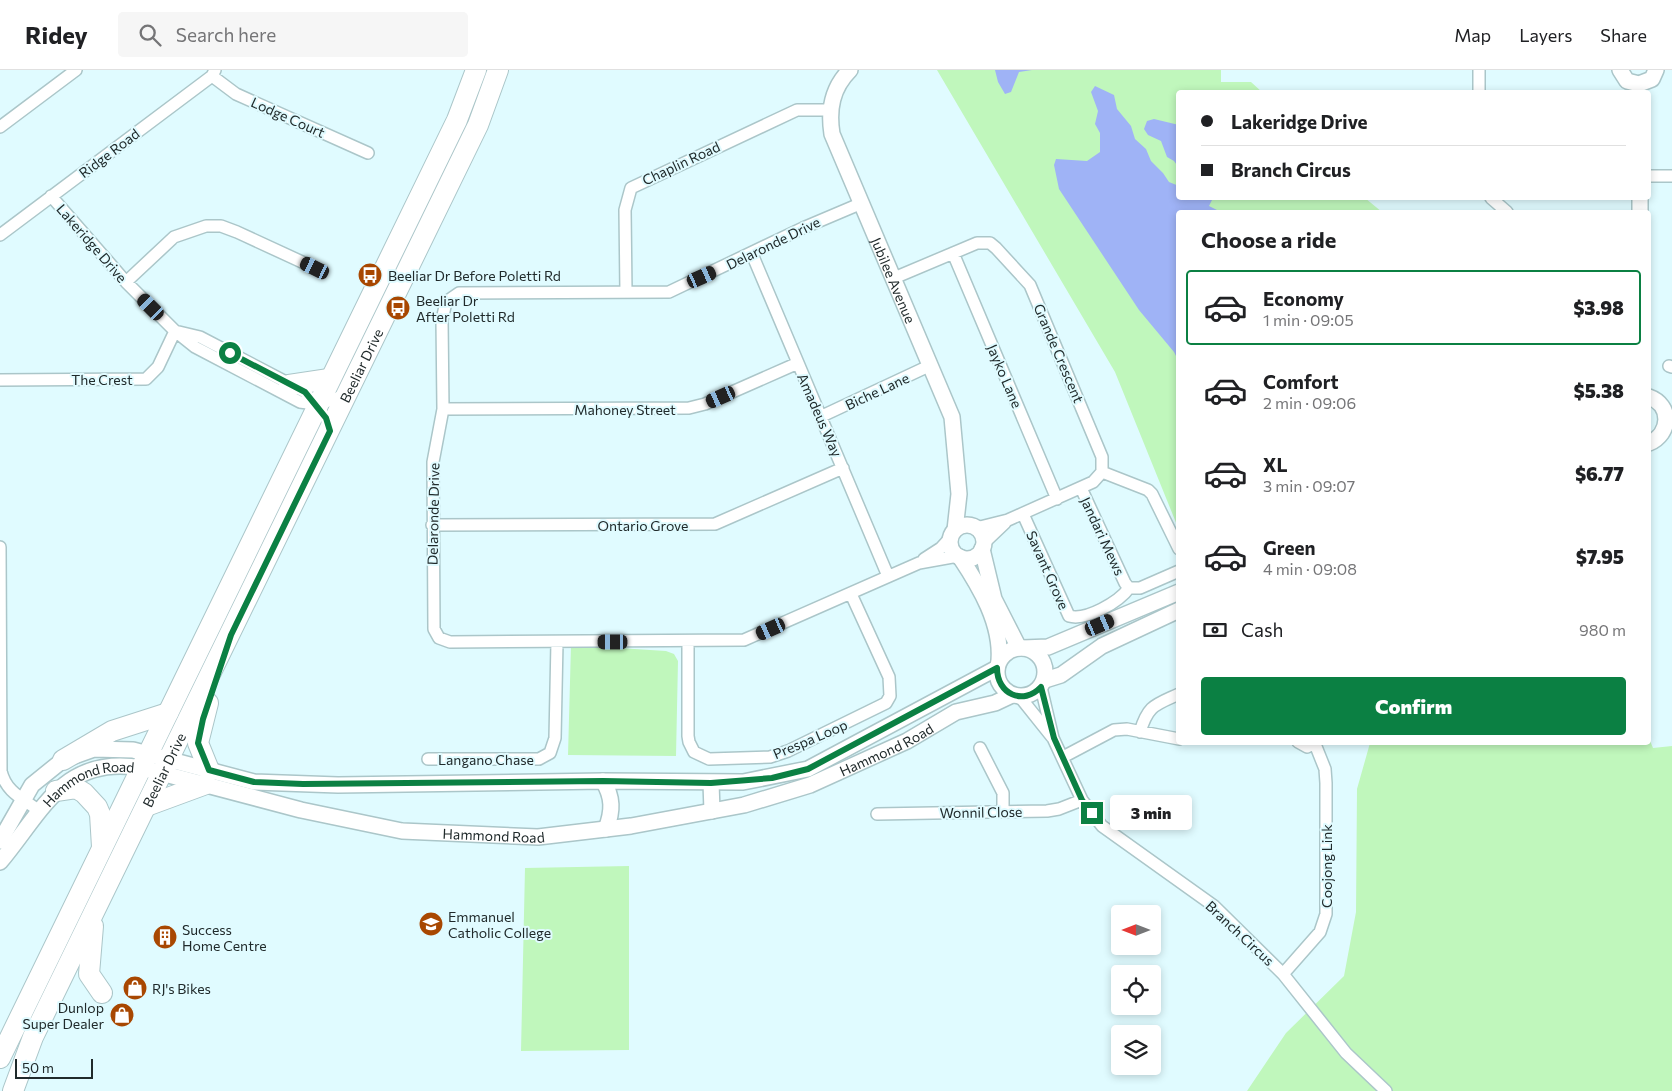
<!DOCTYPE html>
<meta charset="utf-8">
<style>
body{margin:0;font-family:Commissioner,sans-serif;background:#f6f6f6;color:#202124;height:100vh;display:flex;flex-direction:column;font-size:19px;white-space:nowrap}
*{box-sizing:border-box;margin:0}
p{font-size:16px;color:#757577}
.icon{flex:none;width:28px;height:28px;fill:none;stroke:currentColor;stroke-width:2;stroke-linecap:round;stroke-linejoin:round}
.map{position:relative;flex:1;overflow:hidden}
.drawer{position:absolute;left:1176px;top:140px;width:475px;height:535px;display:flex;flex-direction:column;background:#fff;border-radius:5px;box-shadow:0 2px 8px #0003}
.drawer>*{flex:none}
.guide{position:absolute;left:1176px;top:20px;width:475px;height:110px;border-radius:5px;box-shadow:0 2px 8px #0003;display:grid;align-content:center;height:110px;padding:0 25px;background:#fff}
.needle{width:32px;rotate:270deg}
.tools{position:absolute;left:1111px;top:835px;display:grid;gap:10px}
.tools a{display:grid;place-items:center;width:50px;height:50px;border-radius:5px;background:#fff;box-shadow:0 2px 8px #0003;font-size:25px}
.scale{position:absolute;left:15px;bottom:12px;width:78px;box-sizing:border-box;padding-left:5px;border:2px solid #202a2b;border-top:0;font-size:14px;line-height:18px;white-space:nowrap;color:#202a2b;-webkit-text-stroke:4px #e0fbff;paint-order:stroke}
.end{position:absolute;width:22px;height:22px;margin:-11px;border:6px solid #0b8043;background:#fff;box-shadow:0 0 0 2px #fff}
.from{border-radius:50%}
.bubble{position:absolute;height:35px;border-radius:5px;background:#fff;box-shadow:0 2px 8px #0003;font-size:16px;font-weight:800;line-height:35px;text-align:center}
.car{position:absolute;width:15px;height:30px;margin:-15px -8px;border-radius:6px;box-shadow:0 0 4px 1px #0007;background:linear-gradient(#222 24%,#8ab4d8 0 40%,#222 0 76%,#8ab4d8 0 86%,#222 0)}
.guide b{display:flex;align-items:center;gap:18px;height:48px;font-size:19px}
.guide b+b{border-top:1px solid #e0e0e0}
.guide i{width:12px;height:12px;background:#202124}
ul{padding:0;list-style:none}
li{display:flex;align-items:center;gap:15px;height:75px;margin:0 10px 8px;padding:0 15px;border:2px solid transparent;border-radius:5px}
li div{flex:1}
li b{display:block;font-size:19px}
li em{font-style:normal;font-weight:800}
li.selected{border-color:#0b8043}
li>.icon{width:45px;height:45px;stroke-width:1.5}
h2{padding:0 25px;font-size:22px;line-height:60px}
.pay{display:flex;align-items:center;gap:12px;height:55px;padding:0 25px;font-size:19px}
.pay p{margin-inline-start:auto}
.action{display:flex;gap:10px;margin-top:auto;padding:10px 25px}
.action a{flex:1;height:58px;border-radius:5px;background:#0b8043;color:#fff;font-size:20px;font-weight:800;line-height:58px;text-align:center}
header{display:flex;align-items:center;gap:30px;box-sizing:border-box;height:70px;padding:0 25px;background:#fff;border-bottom:1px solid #e0e0e0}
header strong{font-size:24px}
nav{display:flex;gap:28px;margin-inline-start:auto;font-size:18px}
.search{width:350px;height:45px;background:#f6f6f6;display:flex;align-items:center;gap:12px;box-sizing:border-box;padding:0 18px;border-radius:5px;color:#757577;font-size:19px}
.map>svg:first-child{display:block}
.green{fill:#c0f7bc}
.water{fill:#9fb3f6}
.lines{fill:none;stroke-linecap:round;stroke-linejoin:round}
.street-casing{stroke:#abc6c9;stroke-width:14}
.secondary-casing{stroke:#abc6c9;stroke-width:18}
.highway-casing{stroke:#abc6c9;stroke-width:22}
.street{stroke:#fff;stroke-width:11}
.secondary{stroke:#fff;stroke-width:15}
.highway{stroke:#fff;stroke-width:20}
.route{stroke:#0b8043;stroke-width:6}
.labels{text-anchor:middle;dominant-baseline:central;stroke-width:4;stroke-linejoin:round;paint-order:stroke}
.street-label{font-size:14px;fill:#202a2b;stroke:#e0fbff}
.poi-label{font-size:14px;fill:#202a2b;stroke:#e0fbff;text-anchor:start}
</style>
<header>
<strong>Ridey</strong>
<div class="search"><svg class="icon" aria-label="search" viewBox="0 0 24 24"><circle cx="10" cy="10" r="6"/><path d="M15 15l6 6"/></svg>Search here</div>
<nav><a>Map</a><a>Layers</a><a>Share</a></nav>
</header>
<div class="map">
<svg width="1672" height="1021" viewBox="0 0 1672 1021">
<rect width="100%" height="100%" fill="#e0fbff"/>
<path class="green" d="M937,0H1221V12H1251L1262,22H1179V128H1365L1382,142H1179V460L1115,302Z
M571,575L666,581L674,584L678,591L676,686L568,685Z
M1649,668L1653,678L1672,676V1021H1247L1286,963L1344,906L1356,842L1357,719L1370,673L1649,672Z
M629,796V980L521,981L525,798Z"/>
<path class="water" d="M995,0H1032L1019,2L1011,22L1005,24L998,12Z
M1095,16L1114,25L1117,39L1131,56L1135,69L1146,79L1151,91L1163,103L1169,112L1179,116V128H1194L1199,130L1213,128L1209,136L1219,141L1179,142V292L1174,282L1139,240L1059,119L1054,95L1056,89L1087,91L1100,82V63L1095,54L1098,41L1091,22Z
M1154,49L1179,55L1177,68L1179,98L1174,91L1167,87L1161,71L1148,65L1144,59L1147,51Z"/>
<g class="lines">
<defs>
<path id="street" d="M212,6L236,24L368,83
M1479,22V0
M0,57L76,0
M1649,106H1672
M51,126L126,212L175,261L195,277L300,332C318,335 329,333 345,324
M1491,128L1507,142
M862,133L803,158L669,222L459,223L446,232L442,250L443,339L433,392L434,559L439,568L450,572L744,570L919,493L958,486
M0,165L212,6L215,0
M953,183L1057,429
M752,184L888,506
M894,208L977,173H990L996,178L1030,215L1102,387V402L1093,412L1008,450L976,458
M126,212L174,167L206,156H221L237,162L315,198
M626,222L625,140L631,118L797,40H830
M179,262L200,267L305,322L326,348L330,361
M1669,296L1672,297
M0,310L146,309L158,297L175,261
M443,339L689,338L705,334L798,293
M822,346L931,295
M1102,402L1148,420L1152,424L1179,479
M1081,418L1125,513L1129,518H1140L1179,501
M1023,444L1069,546C1086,551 1119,532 1129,518
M432,455L715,454L843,398
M984,473L1005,453
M0,477L1,701C6,722 22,728 38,740
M924,489L941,478L951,467
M688,572V666L689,672L694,682L709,689L770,687L788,681L886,633L890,626L889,607L851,524
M1041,617L1053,668L1082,730L1102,756L1214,836L1283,904L1346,983L1386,1021
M1020,627L1052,667
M1140,662C1148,635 1155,635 1179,624
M1298,672L1307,677L1317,672
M980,678L1003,723V741
M1063,687L1114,660L1127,659L1179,669
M428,689H539L550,683L555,668L557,572
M877,744L1047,741L1059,739L1082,730
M1283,904L1320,862L1326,844V713L1325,699L1315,674"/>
<g id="secondary">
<path id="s1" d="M850,0C832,18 828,39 832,64L952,347L959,424L955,460"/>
<path d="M1620,0L1627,11L1639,14L1652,9L1656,0"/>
<path d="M1640,142V128"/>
<path d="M1649,327C1672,335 1671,364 1649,373"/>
<circle cx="967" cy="472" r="17"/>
<path d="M982,479L994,529L1019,578"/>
<path d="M960,487C980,517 1002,554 999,591"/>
<circle cx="1021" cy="602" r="24"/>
<path d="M1023,578L1048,577L1179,522"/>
<path d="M1045,610L1061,605L1102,576L1179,540"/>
<path d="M603,711C613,727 613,741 606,759"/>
<path d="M711,713L712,741"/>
<path d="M0,771L32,715L63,690L94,679L133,680L254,712L338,715L603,711L743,712L808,699L997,598"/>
<path id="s2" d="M0,792C42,742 64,684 142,698L301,740L402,761L538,767L631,756L744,735L810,715L907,671L956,642L995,633L1012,625"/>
</g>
<g id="highway">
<path d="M289,315L329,309"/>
<path d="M208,633L198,673L209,700"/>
<path d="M63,690L112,661L168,643"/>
<path d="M56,721L76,718L84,723L97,737L100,744L102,777"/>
<path d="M149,735L206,714"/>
<path d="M93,856L89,904L102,923"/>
<path d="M0,988L457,50L476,0"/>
<path id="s3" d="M13,1021L33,967L478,55L498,0"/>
</g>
</defs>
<use href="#street" class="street-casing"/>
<use href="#secondary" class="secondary-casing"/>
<use href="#highway" class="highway-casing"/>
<use href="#street" class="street"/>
<use href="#secondary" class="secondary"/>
<use href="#highway" class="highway"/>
</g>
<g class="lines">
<path class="route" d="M230,283L305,322L326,348L330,361L231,565L203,649L198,673L209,700L254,712L303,714L603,711L711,713L772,708L808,699L997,598C997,624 1023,636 1041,617L1054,668L1082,730L1092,743"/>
</g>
<defs>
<symbol id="bus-disc" viewBox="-11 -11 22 22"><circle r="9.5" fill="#a84701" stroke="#e0fbff"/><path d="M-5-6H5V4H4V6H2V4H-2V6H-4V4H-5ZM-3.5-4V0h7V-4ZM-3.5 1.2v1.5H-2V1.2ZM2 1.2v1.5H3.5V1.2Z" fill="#fff"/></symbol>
<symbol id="school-disc" viewBox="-11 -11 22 22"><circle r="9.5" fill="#a84701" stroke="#e0fbff"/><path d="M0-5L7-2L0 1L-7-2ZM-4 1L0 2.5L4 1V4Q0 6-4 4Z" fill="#fff"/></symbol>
<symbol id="building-disc" viewBox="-11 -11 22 22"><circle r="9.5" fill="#a84701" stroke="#e0fbff"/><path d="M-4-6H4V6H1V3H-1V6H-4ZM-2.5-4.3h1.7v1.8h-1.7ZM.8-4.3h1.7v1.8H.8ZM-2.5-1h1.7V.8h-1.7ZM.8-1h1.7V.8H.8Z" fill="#fff"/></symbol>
<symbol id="shop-disc" viewBox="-11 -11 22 22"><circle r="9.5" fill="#a84701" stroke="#e0fbff"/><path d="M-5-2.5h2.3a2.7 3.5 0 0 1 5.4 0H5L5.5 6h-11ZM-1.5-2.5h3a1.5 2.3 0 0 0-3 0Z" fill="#fff"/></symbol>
</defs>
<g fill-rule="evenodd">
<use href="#bus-disc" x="356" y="191" width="28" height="28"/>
<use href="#bus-disc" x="384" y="224" width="28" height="28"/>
<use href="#school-disc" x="417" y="840" width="28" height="28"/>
<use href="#building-disc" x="151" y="853" width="28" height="28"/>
<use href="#shop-disc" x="121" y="904" width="28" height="28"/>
<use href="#shop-disc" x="108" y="931" width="28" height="28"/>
</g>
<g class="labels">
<g class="street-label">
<text transform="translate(288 47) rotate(24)">Lodge Court</text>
<text transform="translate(109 83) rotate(-37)">Ridge Road</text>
<text transform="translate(681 93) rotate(-25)">Chaplin Road</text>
<text transform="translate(92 173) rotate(49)">Lakeridge Drive</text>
<text transform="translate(773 173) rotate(-26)">Delaronde Drive</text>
<text stroke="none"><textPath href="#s1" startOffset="228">Jubilee Avenue</textPath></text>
<text transform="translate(1059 283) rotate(67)">Grande Crescent</text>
<text stroke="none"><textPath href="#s3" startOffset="805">Beeliar Drive</textPath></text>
<text transform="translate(1005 306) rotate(67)">Jayko Lane</text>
<text x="102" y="309">The Crest</text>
<text transform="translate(877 321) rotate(-25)">Biche Lane</text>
<text x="625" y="339">Mahoney Street</text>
<text transform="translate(820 345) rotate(66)">Amadeus Way</text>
<text transform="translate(433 444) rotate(-89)">Delaronde Drive</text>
<text x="643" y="455">Ontario Grove</text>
<text transform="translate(1103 466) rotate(65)">Jandari Mews</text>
<text transform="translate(1048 500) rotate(66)">Savant Grove</text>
<text transform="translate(810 669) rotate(-23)">Prespa Loop</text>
<text stroke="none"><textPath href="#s2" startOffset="948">Hammond Road</textPath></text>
<text x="486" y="689">Langano Chase</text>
<text stroke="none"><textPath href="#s3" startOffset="355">Beeliar Drive</textPath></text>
<text stroke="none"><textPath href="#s2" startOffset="124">Hammond Road</textPath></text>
<text transform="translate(981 742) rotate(-1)">Wonnil Close</text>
<text stroke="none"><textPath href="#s2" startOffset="542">Hammond Road</textPath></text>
<text transform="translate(1326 796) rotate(-90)">Coojong Link</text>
<text transform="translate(1240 863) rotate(43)">Branch Circus</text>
</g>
<g class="poi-label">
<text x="388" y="205">Beeliar Dr Before Poletti Rd</text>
<text x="416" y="230">Beeliar Dr<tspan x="416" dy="16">After Poletti Rd</tspan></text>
<text x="448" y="846">Emmanuel<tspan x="448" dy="16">Catholic College</tspan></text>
<text x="182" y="859">Success<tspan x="182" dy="16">Home Centre</tspan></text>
<text x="152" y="918">RJ's Bikes</text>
<text x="104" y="937" text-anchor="end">Dunlop<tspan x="104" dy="16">Super Dealer</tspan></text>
</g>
</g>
</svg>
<div class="tools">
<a><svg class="needle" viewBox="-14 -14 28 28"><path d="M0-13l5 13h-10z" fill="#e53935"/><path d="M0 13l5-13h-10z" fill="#757577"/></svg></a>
<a><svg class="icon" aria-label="locate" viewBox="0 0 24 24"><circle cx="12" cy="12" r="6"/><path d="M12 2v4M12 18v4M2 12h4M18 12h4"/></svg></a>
<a><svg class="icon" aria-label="layers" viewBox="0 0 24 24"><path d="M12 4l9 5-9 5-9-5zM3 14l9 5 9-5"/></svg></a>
</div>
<div class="scale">50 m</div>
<i class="end from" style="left:230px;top:283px"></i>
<i class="end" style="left:1092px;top:743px"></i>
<div class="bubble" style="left:1110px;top:725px;width:82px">3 min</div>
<i class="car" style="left:315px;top:198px;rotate:296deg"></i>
<i class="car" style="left:702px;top:207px;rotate:66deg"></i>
<i class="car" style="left:151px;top:237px;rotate:315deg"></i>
<i class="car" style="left:721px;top:327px;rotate:246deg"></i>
<i class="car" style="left:1100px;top:555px;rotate:67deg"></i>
<i class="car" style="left:771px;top:559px;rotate:246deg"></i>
<i class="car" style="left:613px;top:572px;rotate:270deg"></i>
<div class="guide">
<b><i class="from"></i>Lakeridge Drive</b>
<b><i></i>Branch Circus</b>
</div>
<section class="drawer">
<h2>Choose a ride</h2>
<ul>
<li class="selected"><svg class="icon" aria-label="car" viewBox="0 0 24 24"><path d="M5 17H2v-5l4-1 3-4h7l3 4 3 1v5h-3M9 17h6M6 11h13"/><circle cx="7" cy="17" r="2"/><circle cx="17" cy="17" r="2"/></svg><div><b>Economy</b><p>1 min · 09:05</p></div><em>$3.98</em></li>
<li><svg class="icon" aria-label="car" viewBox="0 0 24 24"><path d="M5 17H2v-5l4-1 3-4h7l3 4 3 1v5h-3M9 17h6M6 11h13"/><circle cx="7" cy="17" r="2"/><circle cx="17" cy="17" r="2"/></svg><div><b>Comfort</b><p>2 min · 09:06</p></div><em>$5.38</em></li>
<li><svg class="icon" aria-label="car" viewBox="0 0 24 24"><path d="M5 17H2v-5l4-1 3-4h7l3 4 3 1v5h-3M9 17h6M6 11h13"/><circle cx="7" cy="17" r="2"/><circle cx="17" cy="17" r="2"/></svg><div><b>XL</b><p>3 min · 09:07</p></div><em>$6.77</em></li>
<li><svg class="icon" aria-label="car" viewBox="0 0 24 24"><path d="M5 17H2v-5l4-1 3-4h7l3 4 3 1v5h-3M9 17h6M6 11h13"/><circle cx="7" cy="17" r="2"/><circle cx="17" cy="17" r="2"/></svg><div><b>Green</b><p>4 min · 09:08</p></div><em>$7.95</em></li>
</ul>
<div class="pay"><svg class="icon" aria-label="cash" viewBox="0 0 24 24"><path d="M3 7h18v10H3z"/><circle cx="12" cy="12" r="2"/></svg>Cash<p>980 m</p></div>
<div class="action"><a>Confirm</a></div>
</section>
</div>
